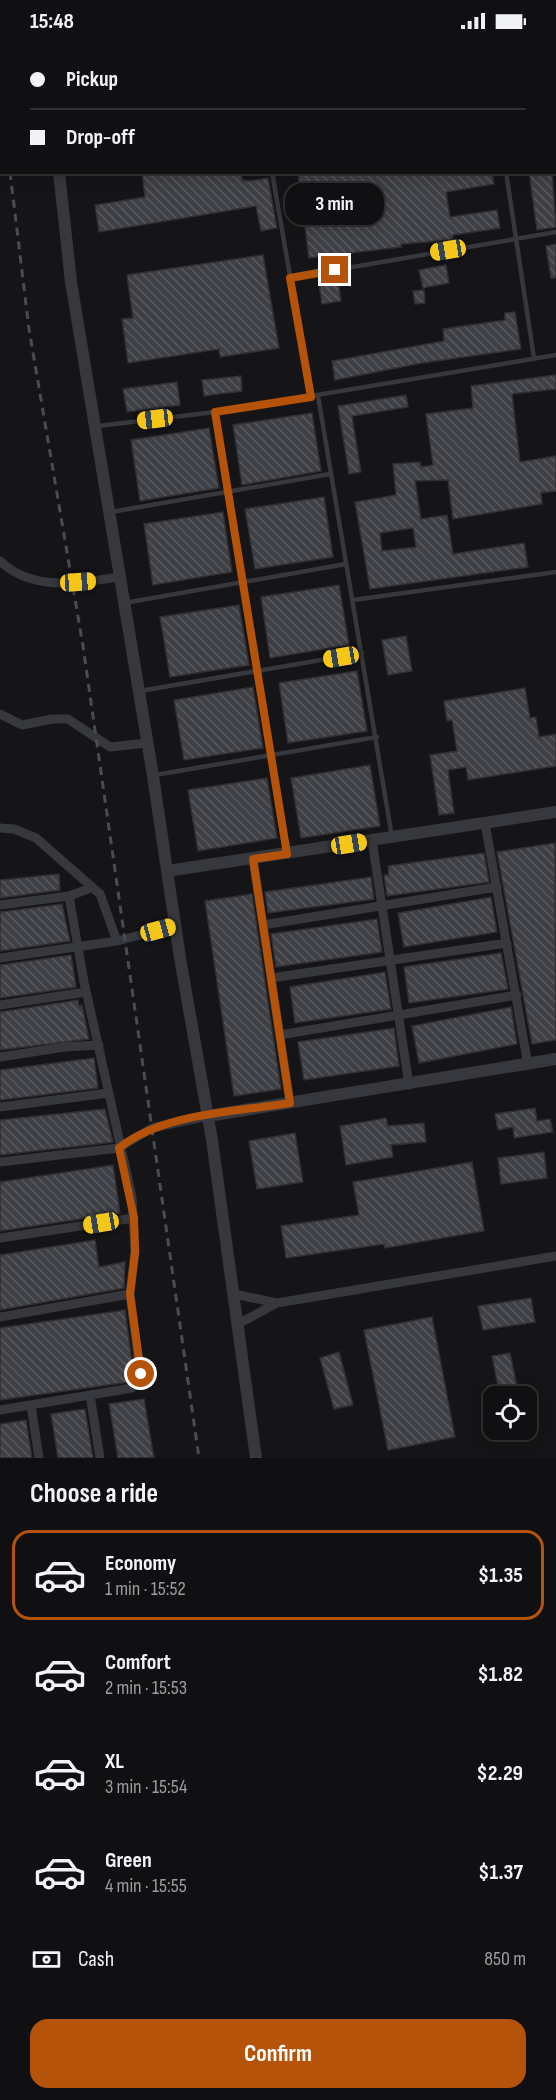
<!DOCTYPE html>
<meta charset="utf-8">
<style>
body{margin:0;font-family:"Sofia Sans Condensed",sans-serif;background:#19191b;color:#f1f3f6;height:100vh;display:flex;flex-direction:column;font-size:22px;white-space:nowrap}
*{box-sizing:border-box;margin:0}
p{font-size:20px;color:#9c9d9f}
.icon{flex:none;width:33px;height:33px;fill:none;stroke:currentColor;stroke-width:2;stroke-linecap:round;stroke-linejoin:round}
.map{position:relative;height:1416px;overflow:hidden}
.details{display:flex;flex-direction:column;background:#101012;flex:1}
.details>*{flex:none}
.guide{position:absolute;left:0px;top:0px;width:556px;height:132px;box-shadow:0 3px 15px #0003,0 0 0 2px #303032;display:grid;align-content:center;height:132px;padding:0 30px;background:#101012}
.controls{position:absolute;left:483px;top:1344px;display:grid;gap:12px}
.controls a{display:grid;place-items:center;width:54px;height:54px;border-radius:12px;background:#101012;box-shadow:0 3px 15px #0003,0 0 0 2px #303032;font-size:30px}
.end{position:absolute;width:27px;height:27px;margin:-14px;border:8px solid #b45309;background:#fff;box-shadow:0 0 0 3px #fff}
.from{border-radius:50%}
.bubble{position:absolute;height:42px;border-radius:18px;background:#101012;box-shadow:0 3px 15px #0003,0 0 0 2px #303032;font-size:20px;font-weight:700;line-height:42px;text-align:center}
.car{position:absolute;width:18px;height:36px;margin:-18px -9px;border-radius:8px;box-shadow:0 0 4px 2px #0007;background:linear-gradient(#f5c518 24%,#345 0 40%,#f5c518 0 76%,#345 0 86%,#f5c518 0)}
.guide b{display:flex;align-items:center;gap:21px;height:57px;font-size:22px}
.guide b+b{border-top:2px solid #303032}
.guide i{width:15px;height:15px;background:#f1f3f6}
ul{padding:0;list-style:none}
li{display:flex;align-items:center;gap:18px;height:90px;margin:0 12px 9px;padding:0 18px;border:3px solid transparent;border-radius:18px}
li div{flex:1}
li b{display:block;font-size:22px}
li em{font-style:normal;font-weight:700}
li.current{border-color:#b45309}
li>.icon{width:54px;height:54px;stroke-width:1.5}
h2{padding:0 30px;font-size:27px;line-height:72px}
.pay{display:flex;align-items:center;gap:15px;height:66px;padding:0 30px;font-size:22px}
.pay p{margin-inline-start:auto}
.button{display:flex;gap:12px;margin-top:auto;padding:12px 30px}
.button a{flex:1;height:69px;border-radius:18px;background:#b45309;color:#fff;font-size:24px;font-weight:700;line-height:69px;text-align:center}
.status{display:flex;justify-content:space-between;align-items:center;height:42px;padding:0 30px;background:#101012;direction:ltr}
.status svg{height:16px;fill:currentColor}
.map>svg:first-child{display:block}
.building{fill:url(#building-back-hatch);stroke:#2f2f34;stroke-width:1.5;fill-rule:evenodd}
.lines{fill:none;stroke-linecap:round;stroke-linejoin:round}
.service{stroke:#36383d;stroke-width:4.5}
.minor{stroke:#36383d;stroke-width:9}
.tertiary{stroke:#36383d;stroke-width:12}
.rail{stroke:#494c52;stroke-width:3;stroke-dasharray:8 6;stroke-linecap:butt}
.route{stroke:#b45309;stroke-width:8}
</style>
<div class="status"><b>15:48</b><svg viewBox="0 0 49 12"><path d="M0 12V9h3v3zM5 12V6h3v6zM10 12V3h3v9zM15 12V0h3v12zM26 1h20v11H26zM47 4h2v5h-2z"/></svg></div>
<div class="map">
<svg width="556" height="1416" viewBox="0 0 556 1416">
<defs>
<pattern id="building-back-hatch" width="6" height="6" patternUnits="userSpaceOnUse" patternTransform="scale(1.5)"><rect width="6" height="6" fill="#3f4045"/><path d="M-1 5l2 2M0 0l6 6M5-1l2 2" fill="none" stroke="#58595e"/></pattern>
</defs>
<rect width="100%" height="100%" fill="#151518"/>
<path class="building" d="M142,130H241L242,138L250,139L268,136L277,186L261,189L256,164L99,190L95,163L145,155Z
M298,130H492L494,142L446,150L450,175L497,168L500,186L453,193V198L401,202V205L309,216Z
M529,130H552L556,185L537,188Z
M556,202V236H551L546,204Z
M263,213L279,306L220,315L219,307L128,321L122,277L133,276L127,233Z
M446,223L449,241L423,246L419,228Z
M338,239L341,259L322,262L319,241Z
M424,248L425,261L415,262L413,249Z
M515,270L521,307L422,321L335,338L332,319L444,299L443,287L505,278V271Z
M556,333V347L512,352L520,420L556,414V449L541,451L542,462L453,477L448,438L415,439L421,477L447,473L453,512L524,501L528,525L370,547L355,460L396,453L393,422L420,420L421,425L433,423L426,372L473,366L471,344ZM413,486L416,505L382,509L380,491Z
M241,334L242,349L204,354L202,338Z
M177,340L180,363L127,370L123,347Z
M406,353L408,365L352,374L361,430L349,432L338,364Z
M312,371L321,429L242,443L233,383Z
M209,386L219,446L140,459L131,398Z
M324,455L333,515L255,527L245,467Z
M223,470L232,530L153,543L144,482Z
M339,543L349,603L270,616L261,555Z
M239,563L249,623L170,635L160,575Z
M406,594L412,629L388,633L382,598Z
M357,629L367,689L288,701L279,641Z
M253,645L263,706L184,718L174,658Z
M525,646L530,676L536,675L539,695L556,692V724L468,738L466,725L448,728L454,771L439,773L430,713L457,709L452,678L447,679L444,659Z
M370,723L380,784L301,796L291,736Z
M267,736L277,796L198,809L188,748Z
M555,801L556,998L532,1002L497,810Z
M484,811L489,840L387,854L384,833H389L388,824Z
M59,832L60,848L0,856V838Z
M371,835L374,857L268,871L265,850Z
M252,852L281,1047L234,1054L205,859Z
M491,855L497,890L404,905L398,871Z
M62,862L70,899L0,909V870Z
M377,877L382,910L276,925L271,892Z
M501,911L508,947L409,961L404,925Z
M71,913L76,945L0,956V923Z
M385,930L391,967L295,981L290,945Z
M78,958L79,964L82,963L89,997L0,1008V970Z
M511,965L517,1002L419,1021L412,984Z
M394,986L399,1024L304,1038L298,1000Z
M94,1016L98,1046L0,1058V1028Z
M535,1066L537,1079L550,1077L553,1090L514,1096L513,1085L498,1088L495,1072Z
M105,1067L113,1100L0,1113V1078Z
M386,1076L388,1084L424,1081L426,1100L391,1103L393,1115L346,1123L340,1084Z
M295,1091L303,1140L257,1147L249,1099Z
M544,1110L547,1136L501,1142L498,1116Z
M472,1120L484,1189L385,1206L384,1202L286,1216L281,1184L359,1173L353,1140Z
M113,1123L120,1171L0,1189V1140Z
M95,1198L99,1225L125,1220L124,1246L0,1268V1213Z
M531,1256L535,1280L483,1288L478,1264Z
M125,1268L134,1335L129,1340L0,1358V1286Z
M432,1275L455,1395L388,1408L364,1288Z
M339,1310L353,1363L334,1367L320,1316Z
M510,1311L519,1354H500L492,1314Z
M144,1357L154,1416H118L109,1362Z
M85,1367L93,1416H58L51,1372Z
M26,1378L32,1416H0V1382Z"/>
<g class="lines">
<path class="service" d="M250,0V2
M485,0V2
M450,2L459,0
M272,130L311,355
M506,130L534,316
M289,236L556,190
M318,354L392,795
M215,370L286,809
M98,384L215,370L556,313
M111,470L330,432
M353,558L556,530
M124,561L346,522
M140,649L362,611
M155,733L377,695"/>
<path class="minor" d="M0,519C32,550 79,541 119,535
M0,672L22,683L52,677H68L110,705L147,701
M485,781L528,1023
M0,786L14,787L36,796L100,852L117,899
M372,798L409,1043
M253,817L290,1061
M0,863L69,854L91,846
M263,883L497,845
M0,916L117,899L175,884
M271,936L507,901
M0,963L86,950
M280,993L517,953
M0,1015L65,1005L99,1003
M0,1065L109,1051
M0,1120L119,1106L152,1086L208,1074
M0,1196L134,1176
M234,1252L277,1261
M0,1275L130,1252
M238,1282L277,1261L556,1214
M90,1353L100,1416
M31,1363L39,1416
M0,1368L132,1346L141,1338L130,1252L135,1210L132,1155L84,940L69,854"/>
<path class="tertiary" d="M67,2L68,0
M59,130L71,240L153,734L180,916L212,1098L256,1416
M167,829L556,770
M208,1074L556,1017"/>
<path class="rail" d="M17,2V0
M10,130L29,287L83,604L199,1416"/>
</g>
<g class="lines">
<path class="route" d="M141,1332L130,1252L135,1210L134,1176L119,1106C163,1071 235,1070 290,1061L253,817L287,812L215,370L311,355L290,236L335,228"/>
</g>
</svg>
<div class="controls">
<a><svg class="icon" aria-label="locate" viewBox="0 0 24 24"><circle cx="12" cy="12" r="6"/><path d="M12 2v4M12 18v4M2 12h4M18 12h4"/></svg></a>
</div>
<i class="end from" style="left:141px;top:1332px"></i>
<i class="end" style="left:335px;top:228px"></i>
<div class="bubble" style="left:285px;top:141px;width:99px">3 min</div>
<i class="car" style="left:448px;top:208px;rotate:260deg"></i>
<i class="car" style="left:155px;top:377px;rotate:263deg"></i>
<i class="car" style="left:78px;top:540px;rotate:86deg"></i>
<i class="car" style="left:341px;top:615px;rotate:260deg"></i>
<i class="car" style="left:349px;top:802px;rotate:81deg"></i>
<i class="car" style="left:158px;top:888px;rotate:75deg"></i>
<i class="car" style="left:101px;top:1181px;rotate:260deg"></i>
<div class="guide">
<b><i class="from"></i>Pickup</b>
<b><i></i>Drop-off</b>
</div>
</div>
<section class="details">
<h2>Choose a ride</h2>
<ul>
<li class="current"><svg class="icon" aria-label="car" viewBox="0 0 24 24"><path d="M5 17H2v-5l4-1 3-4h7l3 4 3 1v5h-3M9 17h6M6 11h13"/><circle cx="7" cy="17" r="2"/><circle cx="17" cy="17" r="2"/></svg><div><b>Economy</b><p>1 min · 15:52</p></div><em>$1.35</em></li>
<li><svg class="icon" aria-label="car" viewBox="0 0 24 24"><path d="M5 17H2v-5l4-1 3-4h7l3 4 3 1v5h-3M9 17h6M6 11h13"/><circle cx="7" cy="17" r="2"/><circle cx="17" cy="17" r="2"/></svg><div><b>Comfort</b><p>2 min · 15:53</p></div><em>$1.82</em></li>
<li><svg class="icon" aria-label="car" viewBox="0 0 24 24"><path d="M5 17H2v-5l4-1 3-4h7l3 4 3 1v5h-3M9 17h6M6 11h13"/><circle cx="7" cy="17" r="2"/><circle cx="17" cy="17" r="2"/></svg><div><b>XL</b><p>3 min · 15:54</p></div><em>$2.29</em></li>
<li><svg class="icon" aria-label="car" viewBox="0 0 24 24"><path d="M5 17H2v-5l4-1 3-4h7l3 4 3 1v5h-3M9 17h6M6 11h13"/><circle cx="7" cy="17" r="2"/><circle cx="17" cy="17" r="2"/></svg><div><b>Green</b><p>4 min · 15:55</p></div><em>$1.37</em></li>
</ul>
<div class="pay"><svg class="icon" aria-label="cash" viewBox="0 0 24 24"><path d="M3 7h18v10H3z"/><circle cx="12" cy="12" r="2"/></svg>Cash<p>850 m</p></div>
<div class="button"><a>Confirm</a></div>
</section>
